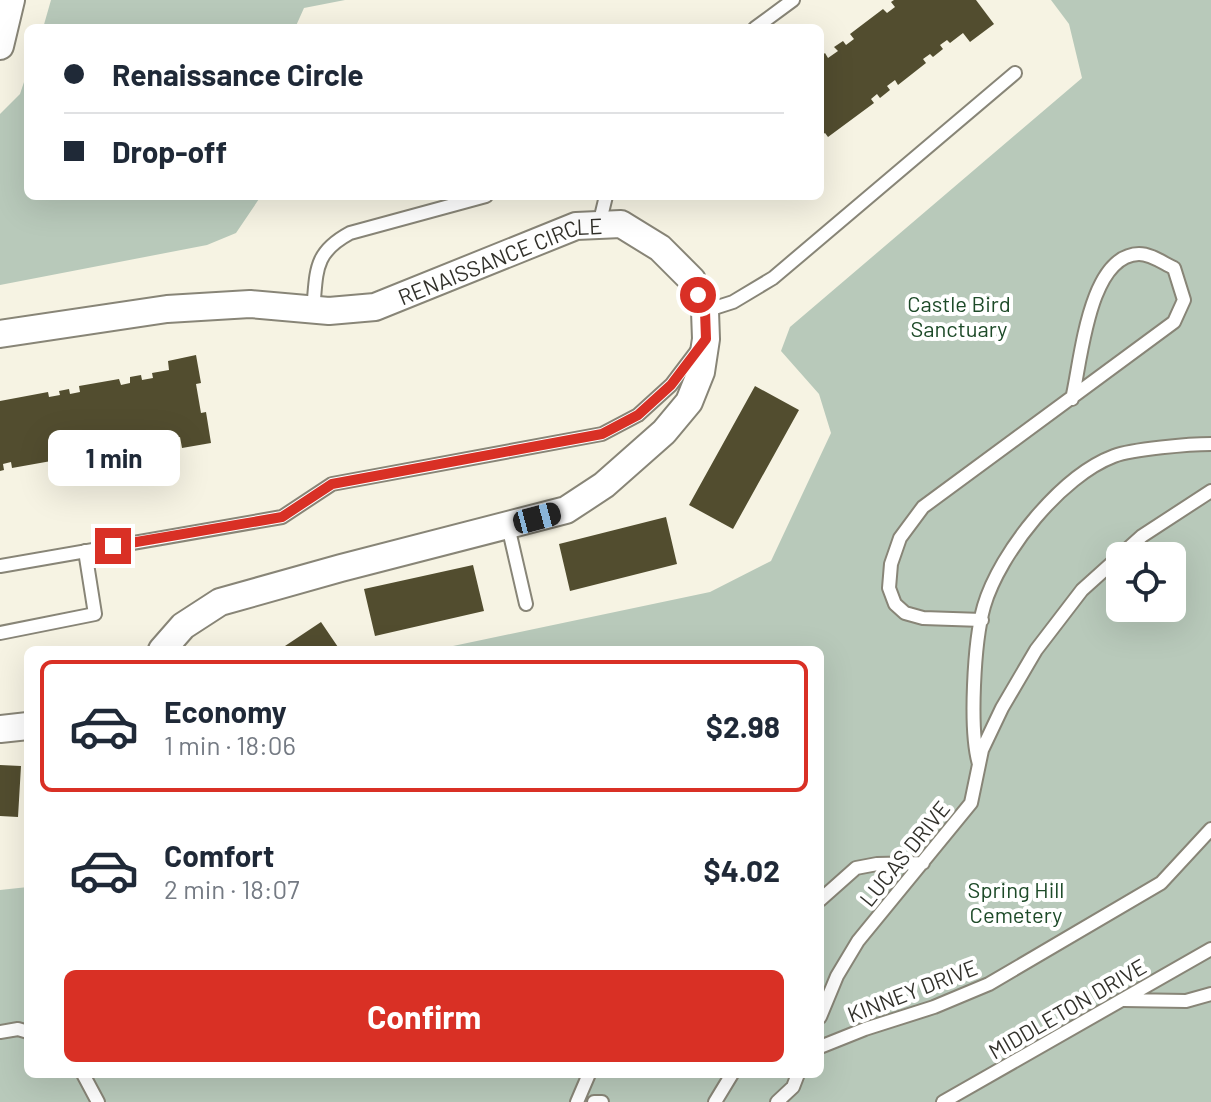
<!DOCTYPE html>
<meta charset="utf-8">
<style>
body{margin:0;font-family:Barlow,sans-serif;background:#f6f6f7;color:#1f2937;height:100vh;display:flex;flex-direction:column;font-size:30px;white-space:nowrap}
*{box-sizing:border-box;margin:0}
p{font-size:26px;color:#747a83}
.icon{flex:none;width:44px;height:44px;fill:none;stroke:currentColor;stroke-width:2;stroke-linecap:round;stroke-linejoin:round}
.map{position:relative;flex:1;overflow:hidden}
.side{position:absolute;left:24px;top:646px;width:800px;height:432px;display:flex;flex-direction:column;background:#fff;border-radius:12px;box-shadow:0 8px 32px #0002}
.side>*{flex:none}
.banner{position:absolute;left:24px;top:24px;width:800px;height:176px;border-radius:12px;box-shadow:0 8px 32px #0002;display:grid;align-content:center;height:176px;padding:0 40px;background:#fff}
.tools{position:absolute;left:1106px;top:542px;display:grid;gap:16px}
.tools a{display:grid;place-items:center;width:80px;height:80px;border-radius:12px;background:#fff;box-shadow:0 8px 32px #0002;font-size:40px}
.end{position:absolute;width:36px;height:36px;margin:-18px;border:10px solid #d93025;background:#fff;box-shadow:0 0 0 4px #fff}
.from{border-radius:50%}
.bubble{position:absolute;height:56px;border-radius:12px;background:#fff;box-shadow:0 8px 32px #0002;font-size:26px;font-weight:700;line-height:56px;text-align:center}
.car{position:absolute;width:24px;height:48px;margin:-24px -12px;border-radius:10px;box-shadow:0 0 6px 2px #0007;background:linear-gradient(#222 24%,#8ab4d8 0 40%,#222 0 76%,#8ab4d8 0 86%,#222 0)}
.banner b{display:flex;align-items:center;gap:28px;height:76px;font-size:30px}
.banner b+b{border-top:2px solid #e0e1e3}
.banner i{width:20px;height:20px;background:#1f2937}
ul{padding:14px 0 0;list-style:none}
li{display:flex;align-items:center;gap:24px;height:132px;margin:0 16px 12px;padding:0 24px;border:4px solid transparent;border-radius:12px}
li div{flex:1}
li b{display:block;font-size:30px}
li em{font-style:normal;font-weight:700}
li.selected{border-color:#d93025}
li>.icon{width:72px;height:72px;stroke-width:1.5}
.action{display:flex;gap:16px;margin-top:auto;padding:16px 40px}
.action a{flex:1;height:92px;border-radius:12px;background:#d93025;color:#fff;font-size:32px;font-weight:700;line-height:92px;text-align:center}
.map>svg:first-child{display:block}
.green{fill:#b8c9ba;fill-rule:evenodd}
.building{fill:#524d2f}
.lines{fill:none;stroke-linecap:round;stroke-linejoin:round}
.service-casing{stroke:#888577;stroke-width:16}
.minor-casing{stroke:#888577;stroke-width:30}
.service{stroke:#fff;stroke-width:12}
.minor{stroke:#fff;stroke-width:26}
.route{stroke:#d93025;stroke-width:10}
.labels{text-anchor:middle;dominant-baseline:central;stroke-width:8;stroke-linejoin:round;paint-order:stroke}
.street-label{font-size:22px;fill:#32312b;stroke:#fff}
.park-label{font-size:22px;fill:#1d4a28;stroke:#fff}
</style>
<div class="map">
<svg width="1211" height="1102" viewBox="0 0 1211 1102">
<rect width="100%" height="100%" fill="#f6f3e3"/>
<path class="green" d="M51,0H345L304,8L295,28H43Z
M1051,0H1211V1102H0V890L28,887V1074H820V650H434L710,592L771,561L831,433L819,394L781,351L790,327L1082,78L1069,24ZM1120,556H1172V608H1120Z
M28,70V196H261L236,233L207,245L0,285V114L20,94Z"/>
<path class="building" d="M894,0H976L994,24L970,42L963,33L950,43L947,40L940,45L943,49L933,57L930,54L923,59L926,63L898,85L895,80L887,86L890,90L880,98L877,94L871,99L874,103L828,137L825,133L820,136V57L825,53L828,58L838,51L834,47L843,41L846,45L854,39L850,34L883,9L887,13L895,7L891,2Z
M196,355L201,383L196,384L201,413L206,412L211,443L182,448L180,437L163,440L162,436L154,437L155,442L141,445L140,440L132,442L133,447L99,453L97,448L88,449L89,454L76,457L75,452L68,453V458L12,468L11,462L3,464L4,470L0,471V401L48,392L49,397L60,395L59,391L69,389L70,394L80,392L79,386L119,379L121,385L130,383V377L141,375L142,380L153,378L152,373L169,370L168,361Z
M755,386L799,410L733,529L689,505Z
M666,517L677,564L570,591L559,544Z
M473,565L484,611L375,636L364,589Z
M321,622L340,650H279Z
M0,765L21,766L18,817L0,816Z"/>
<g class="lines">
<defs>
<path id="service" d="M755,28L793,0
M599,225L606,196
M313,310C317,271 313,253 350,233L486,196
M705,311L733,302L773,278L1015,73
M508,526L526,604
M0,566L282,517L332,484L602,434L638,415L671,385L699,348
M982,620L923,618L905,613L895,604L889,588L891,564L900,538L923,507L1174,322L1184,300L1174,268C1163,263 1151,254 1139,254C1088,255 1081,363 1072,399
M0,633L95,614L85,551
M979,764C969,730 974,641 984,606C1000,552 1061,476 1114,456C1132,449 1190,444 1211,444
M820,900L856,868L877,864L923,863
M1124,1000L1186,1001L1211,994
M820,1017L837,976L858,941L971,803L982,750L1002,708L1036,650L1082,590L1142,536L1211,491
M0,1032L18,1029L28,1032
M820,1047L865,1029L934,1007L989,984L1161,883L1211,829
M83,1074L98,1102
M577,1102L589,1074
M594,1102H602
M715,1102L732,1074
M777,1102L793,1087L798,1074
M943,1102L1211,949"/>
<g id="minor">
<path d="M0,46L11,0"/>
<path id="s1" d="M0,334L167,309L250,304L329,311L375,307L576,226L621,224L660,248L692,280L705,311L706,339L701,372L689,402L664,432L604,485L566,510L341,568L220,602L183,626L162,650"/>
<path d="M0,729L28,726"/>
</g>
</defs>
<use href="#service" class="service-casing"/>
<use href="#minor" class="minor-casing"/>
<use href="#service" class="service"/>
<use href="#minor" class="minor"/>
</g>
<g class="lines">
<path class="route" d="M113,546L282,517L332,484L602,434L638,415L671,385L706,339L705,311L698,295"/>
</g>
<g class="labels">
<g class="street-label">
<text stroke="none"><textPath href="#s1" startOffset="512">RENAISSANCE CIRCLE</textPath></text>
<text transform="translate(904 853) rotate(-51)">LUCAS DRIVE</text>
<text transform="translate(912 990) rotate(-21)">KINNEY DRIVE</text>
<text transform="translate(1067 1008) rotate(-30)">MIDDLETON DRIVE</text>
</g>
<g class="park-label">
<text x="959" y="303">Castle Bird<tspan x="959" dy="25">Sanctuary</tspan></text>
<text x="1016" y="889">Spring Hill<tspan x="1016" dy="25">Cemetery</tspan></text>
</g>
</g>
</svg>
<div class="tools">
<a><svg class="icon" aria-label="locate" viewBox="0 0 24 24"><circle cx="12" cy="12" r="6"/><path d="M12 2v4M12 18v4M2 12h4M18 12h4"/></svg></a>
</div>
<i class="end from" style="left:698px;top:295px"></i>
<i class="end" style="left:113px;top:546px"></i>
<div class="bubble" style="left:48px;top:430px;width:132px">1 min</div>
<i class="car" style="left:537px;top:518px;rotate:75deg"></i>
<div class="banner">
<b><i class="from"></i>Renaissance Circle</b>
<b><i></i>Drop-off</b>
</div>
<section class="side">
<ul>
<li class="selected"><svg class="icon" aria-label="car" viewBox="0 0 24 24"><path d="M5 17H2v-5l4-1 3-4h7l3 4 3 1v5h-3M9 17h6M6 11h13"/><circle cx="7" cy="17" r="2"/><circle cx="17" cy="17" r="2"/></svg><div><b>Economy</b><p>1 min · 18:06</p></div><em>$2.98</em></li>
<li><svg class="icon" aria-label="car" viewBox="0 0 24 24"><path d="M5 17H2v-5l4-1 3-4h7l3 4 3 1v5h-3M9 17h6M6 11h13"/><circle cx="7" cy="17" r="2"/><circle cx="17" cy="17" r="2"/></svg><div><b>Comfort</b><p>2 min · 18:07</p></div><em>$4.02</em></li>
</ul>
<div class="action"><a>Confirm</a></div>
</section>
</div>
